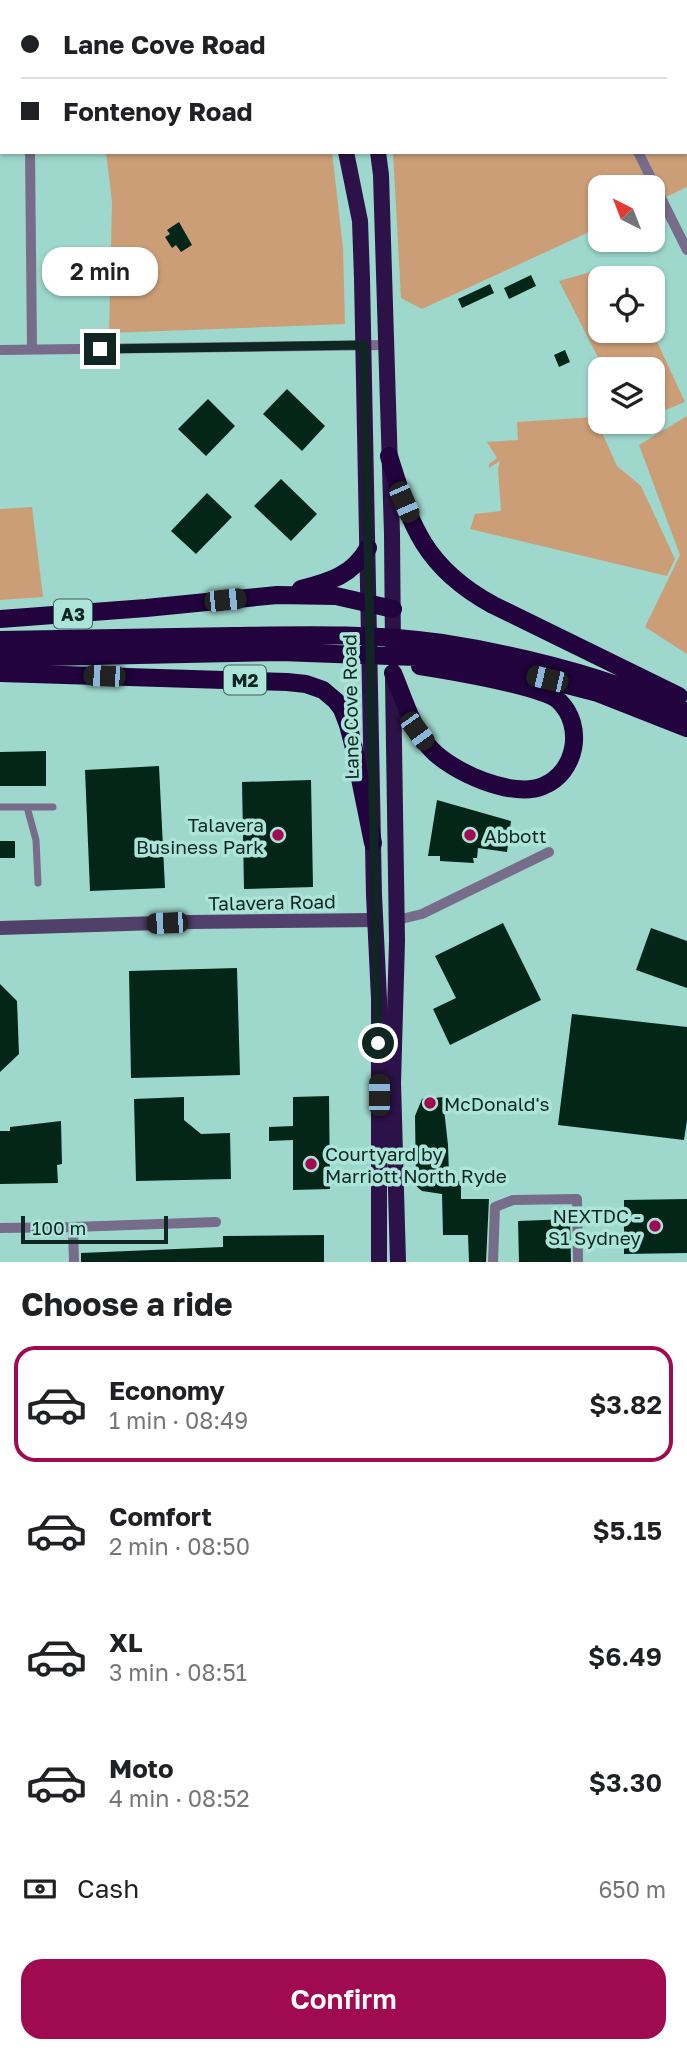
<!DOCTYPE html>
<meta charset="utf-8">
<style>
body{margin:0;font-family:"Golos Text",sans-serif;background:#f6f6f6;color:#202124;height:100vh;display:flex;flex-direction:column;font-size:26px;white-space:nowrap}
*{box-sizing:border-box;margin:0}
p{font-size:23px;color:#757577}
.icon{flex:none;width:38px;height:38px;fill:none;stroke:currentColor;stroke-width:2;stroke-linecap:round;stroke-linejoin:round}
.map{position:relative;height:1262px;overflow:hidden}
.details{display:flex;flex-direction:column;background:#fff;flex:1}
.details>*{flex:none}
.banner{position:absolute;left:0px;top:0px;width:688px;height:154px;box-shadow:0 2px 5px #0004;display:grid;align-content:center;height:154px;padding:0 21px;background:#fff}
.needle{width:46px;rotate:318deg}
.controls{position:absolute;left:588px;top:175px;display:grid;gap:14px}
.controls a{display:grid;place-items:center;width:77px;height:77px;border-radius:14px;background:#fff;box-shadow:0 2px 5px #0004;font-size:35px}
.scale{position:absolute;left:21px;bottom:18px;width:147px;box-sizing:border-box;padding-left:7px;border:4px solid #0f2622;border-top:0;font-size:19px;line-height:24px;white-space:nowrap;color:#0f2622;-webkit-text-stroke:5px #abe4d9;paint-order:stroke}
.end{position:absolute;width:32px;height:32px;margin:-16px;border:9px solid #0f2622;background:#fff;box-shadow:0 0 0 4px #fff}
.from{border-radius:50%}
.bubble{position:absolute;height:49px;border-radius:21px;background:#fff;box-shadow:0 2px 5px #0004;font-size:23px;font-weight:600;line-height:49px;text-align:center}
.car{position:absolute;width:21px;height:42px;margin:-21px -10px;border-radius:9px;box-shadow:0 0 5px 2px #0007;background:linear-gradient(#222 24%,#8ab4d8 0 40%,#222 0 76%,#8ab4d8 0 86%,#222 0)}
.banner b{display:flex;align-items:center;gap:24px;height:66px;font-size:26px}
.banner b+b{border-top:2px solid #e0e0e0}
.banner i{width:18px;height:18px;background:#202124}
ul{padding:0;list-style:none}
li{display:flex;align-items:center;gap:21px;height:116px;margin:0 14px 10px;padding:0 7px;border:4px solid transparent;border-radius:21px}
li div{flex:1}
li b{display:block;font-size:26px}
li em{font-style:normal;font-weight:600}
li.active{border-color:#a00a51}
li>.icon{width:63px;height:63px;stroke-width:1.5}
h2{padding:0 21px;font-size:32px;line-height:84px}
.pay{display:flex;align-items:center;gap:18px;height:77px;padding:0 21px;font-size:26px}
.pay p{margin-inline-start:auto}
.action{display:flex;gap:14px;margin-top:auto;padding:14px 21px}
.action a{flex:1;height:80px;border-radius:21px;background:#a00a51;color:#fff;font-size:28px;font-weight:600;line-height:80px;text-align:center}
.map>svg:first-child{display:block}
.green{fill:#cc9e77}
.building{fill:#042618}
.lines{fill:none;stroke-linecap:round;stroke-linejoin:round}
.pedestrian{stroke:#776d8a;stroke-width:7}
.minor{stroke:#776d8a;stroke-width:10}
.secondary{stroke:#51416a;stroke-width:14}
.trunk{stroke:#2c1248;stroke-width:16}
.motorway{stroke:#22033e;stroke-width:18}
.route{stroke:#0f2622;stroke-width:9}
.poi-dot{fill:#a00a51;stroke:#abe4d9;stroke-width:2.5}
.labels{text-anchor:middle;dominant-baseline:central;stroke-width:7;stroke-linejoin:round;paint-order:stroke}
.shield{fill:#abe4d9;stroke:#3e5f59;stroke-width:2}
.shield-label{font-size:18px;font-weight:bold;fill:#0f2622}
.street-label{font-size:19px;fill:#0f2622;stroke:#abe4d9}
.poi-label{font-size:19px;fill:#0f2622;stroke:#abe4d9;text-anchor:start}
</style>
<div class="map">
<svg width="687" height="1262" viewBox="0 0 687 1262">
<rect width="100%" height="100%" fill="#9ed7cc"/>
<path class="green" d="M345,0H687V187L653,203V187H600V227L422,309L401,298L393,152H686V2H346Z
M106,152H332L343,248L345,324L109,333L112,202Z
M608,267L630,278H600V331H652L685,402L653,415V369H604L559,281Z
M687,416V654L645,627L680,555L639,445Z
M595,417L617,466L641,486L675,559L667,576L470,529L475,514L501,511L498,468L500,461L489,468V464L497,458L487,442L518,440L517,422Z
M32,507L43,597L0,600V509Z"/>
<path class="building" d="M179,222L192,245L181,252L176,245L172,248L165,237L170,234L167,230Z
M531,275L536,286L509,299L504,288Z
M490,284L494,293L462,308L458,299Z
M565,350L570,362L559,367L554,355Z
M287,389L325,426L302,451L263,414Z
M208,399L235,426L206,456L178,429Z
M281,479L317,514L291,541L254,506Z
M207,493L232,517L196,554L171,531Z
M46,751V786H0V752Z
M159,766L165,888L90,891L85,770Z
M311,780L313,887L244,889L242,782Z
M437,800L511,821L507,852L478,848L477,858H473L474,863L440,861V856H428Z
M0,841H15V858H0Z
M503,923L541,1000L450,1045L433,1009L456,998L435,956Z
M651,928L687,941V988L636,970Z
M237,968L240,1075L131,1078L129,971Z
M0,984L17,1001L19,1054L0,1072Z
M572,1014L687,1027V1120L684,1140L558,1125Z
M329,1096L330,1189L293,1190V1140L269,1141V1127L293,1126V1097Z
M428,1096L435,1098L450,1096L453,1107L444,1109L448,1145L449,1176L454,1177V1181H461V1199H489L486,1262H469L468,1235H443L442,1194L422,1191L416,1186L415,1116L422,1099Z
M184,1097V1120L201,1134L230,1133L231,1179L136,1181L134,1099Z
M61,1121L62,1164L57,1165L58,1183L0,1184V1131H10V1127Z
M687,1199V1253L624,1254V1200Z
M570,1219L571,1262H519L518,1221Z
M324,1235V1262H81V1253L223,1247V1236Z"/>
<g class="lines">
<path class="pedestrian" d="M0,807H53
M27,807L36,840L38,883"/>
<path class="minor" d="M508,2L509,0
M661,2L662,0
M30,152L32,349
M638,152L687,250
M0,350L385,345
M397,920L422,914L549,852
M73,1227L74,1262
M0,1228L73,1227L216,1222
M493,1262L495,1207L513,1200L577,1199L578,1262"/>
<path class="secondary" d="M0,928L190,922L376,920"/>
<path class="trunk" d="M292,0L293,2
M335,0V2
M346,152L360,221L362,278L374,895L379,999V1262
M378,152L381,175L392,534L393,650
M393,679L397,941L393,1083L398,1262"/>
<path class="motorway" d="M389,456C411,527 425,568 493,605L679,696
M301,589C329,582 353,575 368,548
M0,619L146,608L277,595L336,596L393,609
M0,640C78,639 156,638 234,636C303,635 373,633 442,643C526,656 609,678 687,712
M0,658L280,652L445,658L482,663L598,693L687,728
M0,673L287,682L306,684L323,690L336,701L342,709L348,725L353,744L373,843
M393,673C404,699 412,729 431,749C452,772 513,799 543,786C576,773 585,726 559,701C543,686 446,670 420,666"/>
</g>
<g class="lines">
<path class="route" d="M100,349L364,345L378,1043"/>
</g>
<g class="poi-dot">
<circle cx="278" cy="835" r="7"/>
<circle cx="470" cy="835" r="7"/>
<circle cx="430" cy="1103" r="7"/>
<circle cx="311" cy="1164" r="7"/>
<circle cx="655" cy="1226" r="7"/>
</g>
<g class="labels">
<g class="shield">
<rect x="54" y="599.5" width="38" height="29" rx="5"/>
<rect x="224" y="665.5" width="42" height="29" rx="5"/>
</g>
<g class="shield-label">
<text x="73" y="614">A3</text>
<text x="245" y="680">M2</text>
</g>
<g class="street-label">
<text transform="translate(350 707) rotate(-91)">Lane Cove Road</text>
<text transform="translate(272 902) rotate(-1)">Talavera Road</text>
</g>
<g class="poi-label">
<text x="264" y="824" text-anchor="end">Talavera<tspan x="264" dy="22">Business Park</tspan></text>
<text x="484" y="835">Abbott</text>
<text x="444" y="1103">McDonald's</text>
<text x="325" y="1153">Courtyard by<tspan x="325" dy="22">Marriott North Ryde</tspan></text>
<text x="641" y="1215" text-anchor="end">NEXTDC -<tspan x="641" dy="22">S1 Sydney</tspan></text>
</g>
</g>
</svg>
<div class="controls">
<a><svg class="needle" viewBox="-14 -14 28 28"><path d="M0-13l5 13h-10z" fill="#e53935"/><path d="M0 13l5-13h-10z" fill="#757577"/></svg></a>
<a><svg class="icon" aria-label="locate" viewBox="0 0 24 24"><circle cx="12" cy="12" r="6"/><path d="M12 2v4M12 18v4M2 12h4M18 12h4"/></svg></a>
<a><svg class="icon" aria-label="layers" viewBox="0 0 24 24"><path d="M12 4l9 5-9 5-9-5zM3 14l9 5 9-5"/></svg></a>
</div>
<div class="scale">100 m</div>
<i class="end from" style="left:378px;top:1043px"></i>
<i class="end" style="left:100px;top:349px"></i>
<div class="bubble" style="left:42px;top:247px;width:116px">2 min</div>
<i class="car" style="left:404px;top:502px;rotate:157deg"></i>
<i class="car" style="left:225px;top:600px;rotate:84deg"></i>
<i class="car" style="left:104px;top:676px;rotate:272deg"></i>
<i class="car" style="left:547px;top:679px;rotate:283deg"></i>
<i class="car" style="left:417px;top:731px;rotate:144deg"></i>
<i class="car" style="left:167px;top:923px;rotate:268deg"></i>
<i class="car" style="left:379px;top:1095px;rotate:0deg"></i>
<div class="banner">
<b><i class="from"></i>Lane Cove Road</b>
<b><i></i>Fontenoy Road</b>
</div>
</div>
<section class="details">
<h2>Choose a ride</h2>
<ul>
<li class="active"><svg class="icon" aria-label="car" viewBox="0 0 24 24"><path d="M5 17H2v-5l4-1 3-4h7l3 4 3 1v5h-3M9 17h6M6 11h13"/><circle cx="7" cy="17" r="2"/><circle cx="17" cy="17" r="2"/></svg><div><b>Economy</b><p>1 min · 08:49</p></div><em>$3.82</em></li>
<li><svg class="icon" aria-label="car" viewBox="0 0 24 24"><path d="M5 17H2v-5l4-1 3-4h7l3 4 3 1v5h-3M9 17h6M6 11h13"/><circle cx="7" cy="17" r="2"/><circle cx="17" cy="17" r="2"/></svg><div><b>Comfort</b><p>2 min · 08:50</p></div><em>$5.15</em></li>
<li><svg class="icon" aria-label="car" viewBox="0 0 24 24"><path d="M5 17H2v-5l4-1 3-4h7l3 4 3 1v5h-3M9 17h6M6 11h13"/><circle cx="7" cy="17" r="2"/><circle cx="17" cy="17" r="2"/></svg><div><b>XL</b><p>3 min · 08:51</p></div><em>$6.49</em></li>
<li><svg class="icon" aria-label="car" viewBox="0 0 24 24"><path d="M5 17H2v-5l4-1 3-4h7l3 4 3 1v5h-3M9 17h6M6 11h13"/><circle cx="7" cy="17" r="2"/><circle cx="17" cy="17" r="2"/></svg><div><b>Moto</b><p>4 min · 08:52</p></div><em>$3.30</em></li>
</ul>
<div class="pay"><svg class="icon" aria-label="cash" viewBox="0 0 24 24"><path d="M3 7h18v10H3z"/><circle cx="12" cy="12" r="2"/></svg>Cash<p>650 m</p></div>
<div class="action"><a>Confirm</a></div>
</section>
